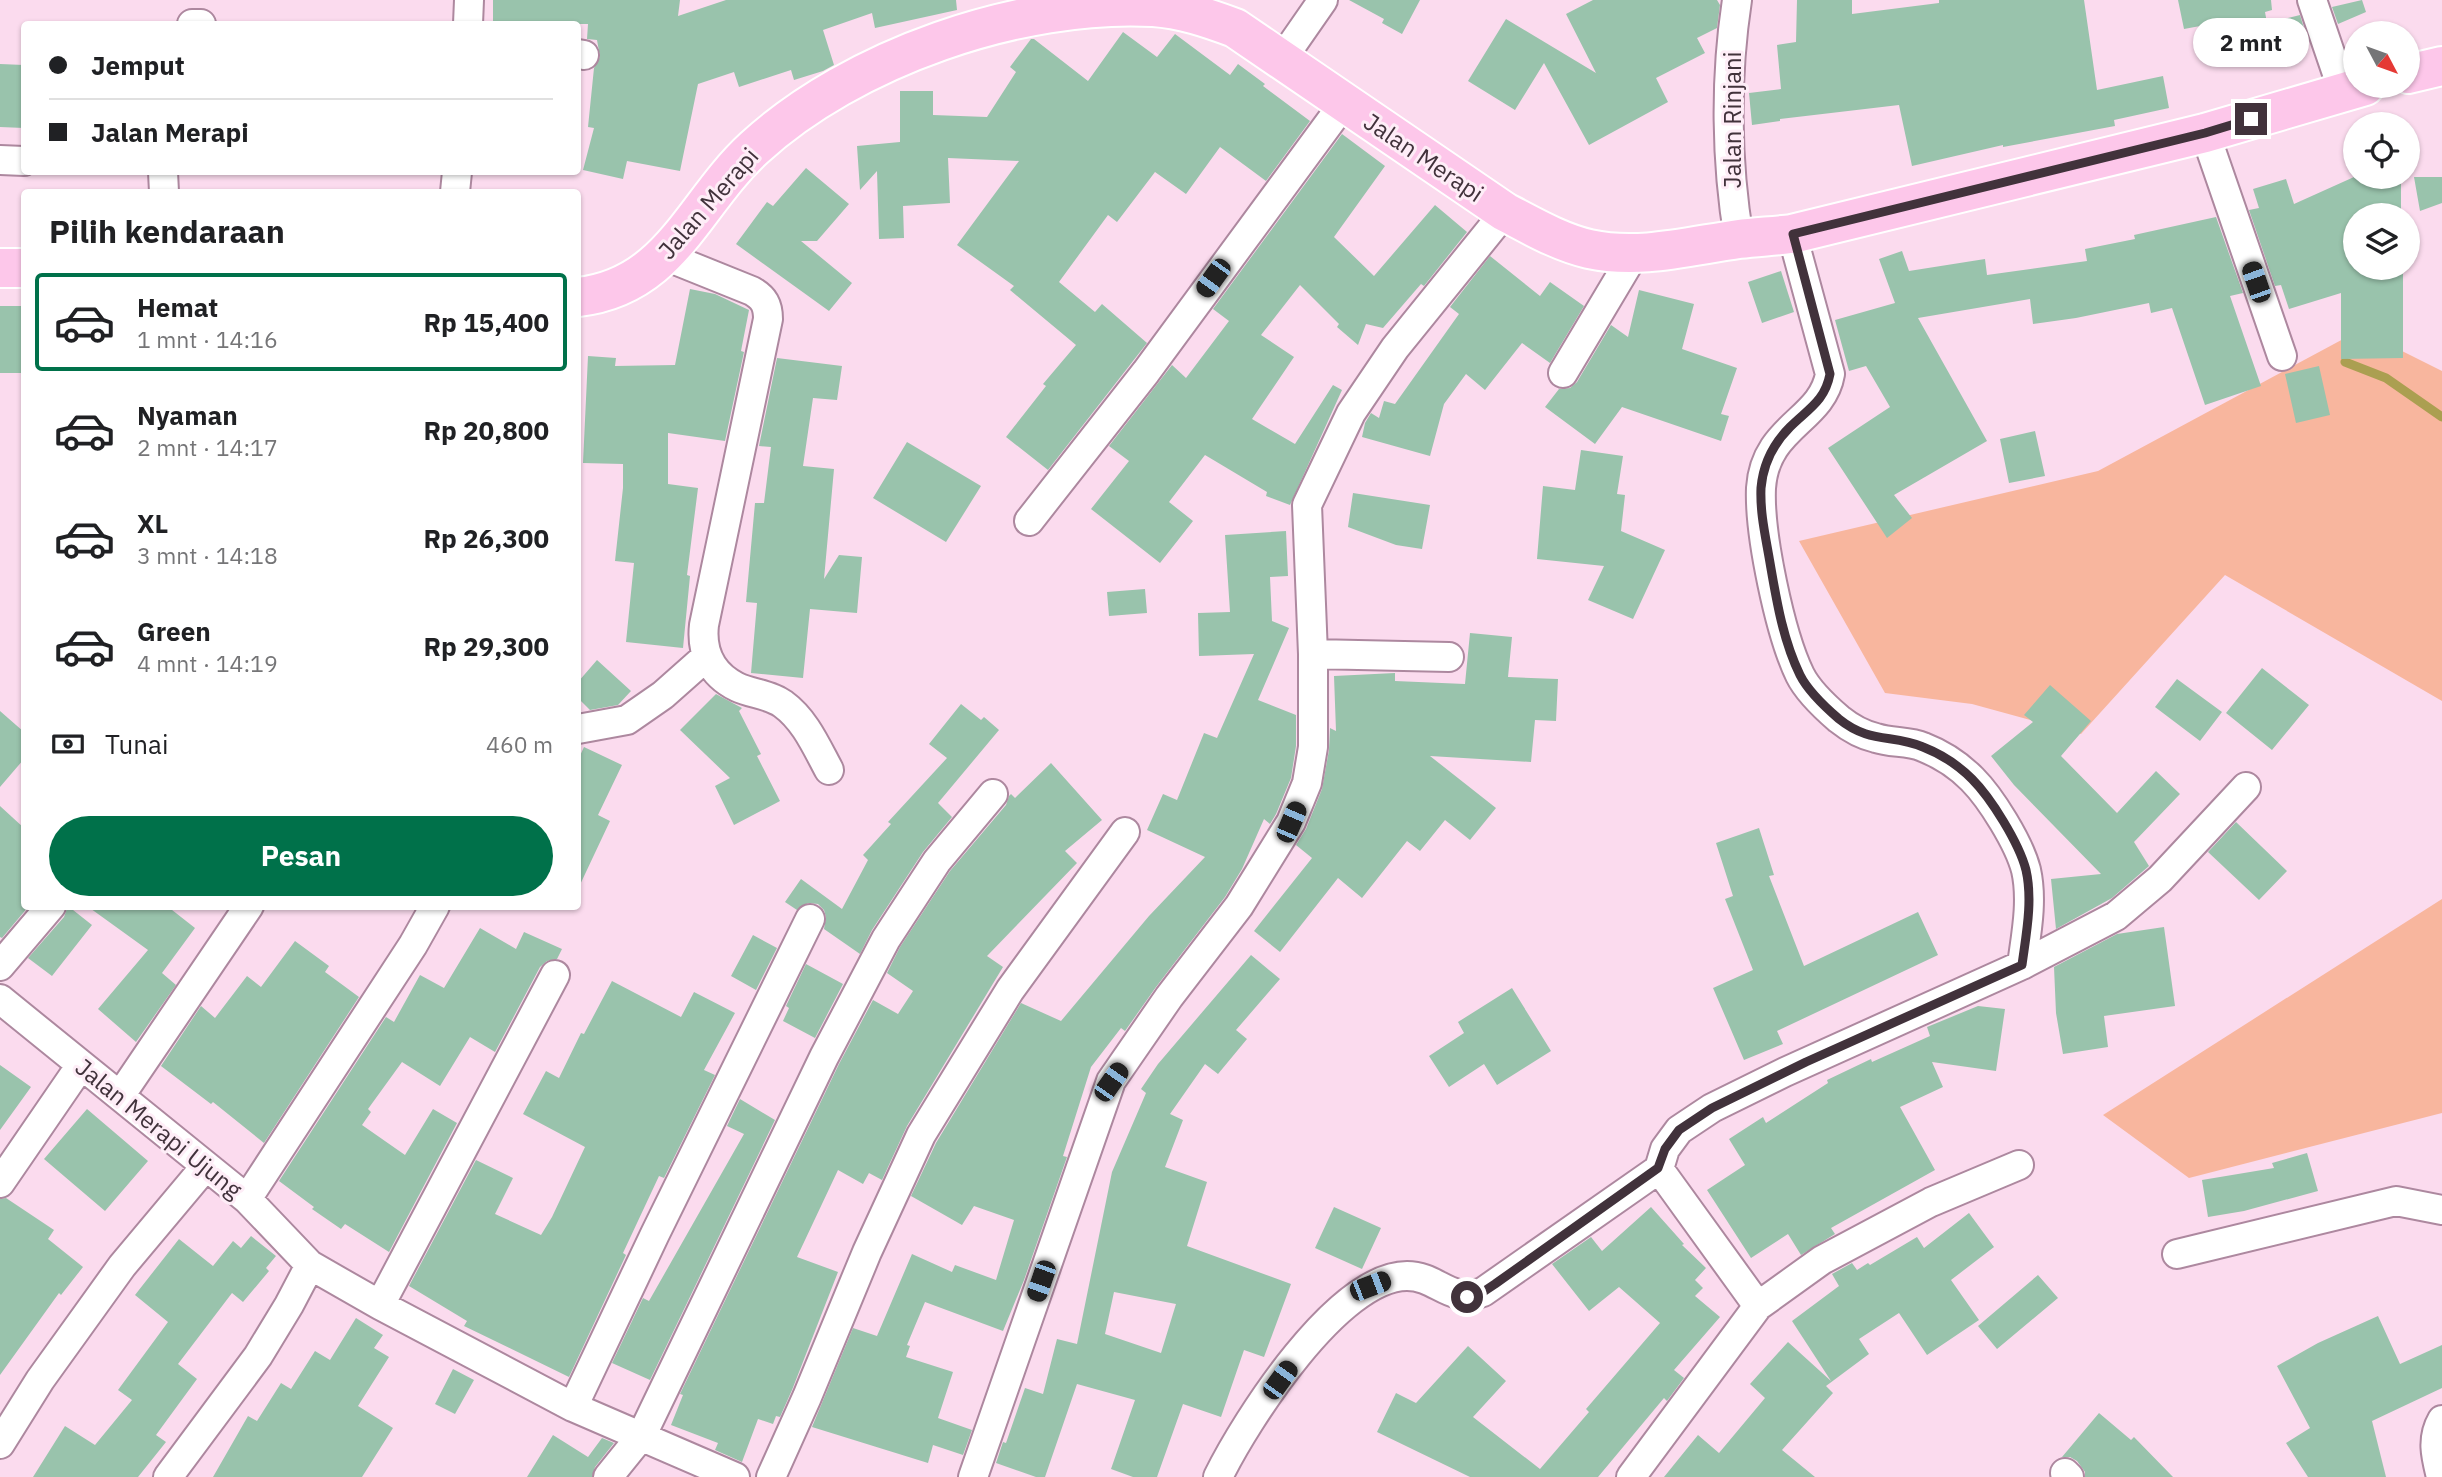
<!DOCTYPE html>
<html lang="id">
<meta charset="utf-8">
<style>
body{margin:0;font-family:"IBM Plex Sans",sans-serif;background:#f6f6f6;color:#202124;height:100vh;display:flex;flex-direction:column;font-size:26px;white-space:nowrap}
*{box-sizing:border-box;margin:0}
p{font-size:23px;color:#757577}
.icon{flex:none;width:38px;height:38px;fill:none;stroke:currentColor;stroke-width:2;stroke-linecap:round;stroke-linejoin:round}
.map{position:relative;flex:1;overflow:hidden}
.sheet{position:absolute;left:21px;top:189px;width:560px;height:721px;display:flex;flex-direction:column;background:#fff;border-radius:7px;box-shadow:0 2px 5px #0004}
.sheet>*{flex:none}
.top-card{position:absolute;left:21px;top:21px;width:560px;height:154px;border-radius:7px;box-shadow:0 2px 5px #0004;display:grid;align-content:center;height:154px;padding:0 28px;background:#fff}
.needle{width:46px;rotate:131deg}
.tools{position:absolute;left:2343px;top:21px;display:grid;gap:14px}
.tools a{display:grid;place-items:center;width:77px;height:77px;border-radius:50%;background:#fff;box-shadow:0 2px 5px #0004;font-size:35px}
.end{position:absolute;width:32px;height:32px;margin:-16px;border:9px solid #41323b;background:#fff;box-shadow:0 0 0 4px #fff}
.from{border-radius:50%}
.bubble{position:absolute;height:49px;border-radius:24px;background:#fff;box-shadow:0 2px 5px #0004;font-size:23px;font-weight:700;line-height:49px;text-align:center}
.car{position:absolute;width:21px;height:42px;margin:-21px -10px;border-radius:9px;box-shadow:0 0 5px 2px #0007;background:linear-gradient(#222 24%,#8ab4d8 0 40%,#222 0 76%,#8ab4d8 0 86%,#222 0)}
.top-card b{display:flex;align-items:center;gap:24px;height:66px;font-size:26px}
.top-card b+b{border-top:2px solid #e0e0e0}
.top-card i{width:18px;height:18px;background:#202124}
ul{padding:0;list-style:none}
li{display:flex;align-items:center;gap:21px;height:98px;margin:0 14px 10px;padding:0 14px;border:4px solid transparent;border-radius:7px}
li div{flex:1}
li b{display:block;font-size:26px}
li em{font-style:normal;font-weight:700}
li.on{border-color:#00714a}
li>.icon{width:63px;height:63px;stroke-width:1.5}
h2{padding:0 28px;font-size:32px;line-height:84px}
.pay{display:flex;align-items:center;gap:18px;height:77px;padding:0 28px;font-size:26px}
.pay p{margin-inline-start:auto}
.button{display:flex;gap:14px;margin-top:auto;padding:14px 28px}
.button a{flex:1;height:80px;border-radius:42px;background:#00714a;color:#fff;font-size:28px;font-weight:700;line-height:80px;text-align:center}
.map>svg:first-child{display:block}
.green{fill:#f8b69e}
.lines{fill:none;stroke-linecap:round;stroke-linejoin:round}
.stream{stroke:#ab9f51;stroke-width:9}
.building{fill:#99c3ac;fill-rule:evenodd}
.minor-casing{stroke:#ad889f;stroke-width:32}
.primary-casing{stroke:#fff;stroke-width:42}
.minor{stroke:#fff;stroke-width:28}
.primary{stroke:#fdc7ea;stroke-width:38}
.route{stroke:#41323b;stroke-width:9}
.labels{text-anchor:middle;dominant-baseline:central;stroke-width:6;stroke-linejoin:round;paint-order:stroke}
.street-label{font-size:24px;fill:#41323b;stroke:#feedf7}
</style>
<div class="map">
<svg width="2442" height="1477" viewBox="0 0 2442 1477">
<rect width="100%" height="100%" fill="#fbdbee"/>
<path class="green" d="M2360,330L2442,371V701L2225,575L2081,734L1972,704L1885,693L1799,541L2098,471Z
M2442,899V1113L2189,1178L2103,1115Z"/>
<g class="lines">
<path class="stream" d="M2345,362L2386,378L2442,417"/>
</g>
<path class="building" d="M493,0H680L678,16L726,0H956L957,10L875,28L872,13L823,30L834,65L823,71L794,80L791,70L739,87L734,72L698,84L680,171L627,161L623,179L583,170L594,128L588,127L594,68L600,57L597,40L587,39L588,24H493Z
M1349,0H1420L1402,34L1382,23L1384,19Z
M1593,0H1717L1720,5L1717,28L1697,38L1705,53L1656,78L1668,102L1589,145L1544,63L1515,110L1468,81L1506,19L1596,73L1566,14Z
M1797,0H1852V14L1939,3V0H2084L2097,90L2163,76L2169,108L2114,120L2115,126L2003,147V145L1912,166L1899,105L1780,119V121L1752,125L1749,93L1781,89L1777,45L1796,42Z
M2178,0H2271L2272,10L2265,12L2267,23L2300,15L2307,38L2218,59L2211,24L2184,29Z
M2362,0L2366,12L2338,24L2332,7Z
M1123,32L1157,57L1175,34L1230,75L1238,64L1265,84L1263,86L1310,121L1266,181L1220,147L1186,194L1155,172L1117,222L1108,215L1059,282L1095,312L1102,304L1147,343L1048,470L1006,437L1046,386L1043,384L1076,345L1010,290L1014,286L957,245L1019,161L948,158L950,203L903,206L904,238L879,239L877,171L860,190L857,146L900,142V91H933V115L987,117L1016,72L1010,67L1031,39H1034L1088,81Z
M0,64L24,65V128L0,127Z
M1342,134L1385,166L1334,237L1374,276L1435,205L1467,232L1424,286L1421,284L1383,328L1366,324L1358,345L1337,327L1339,324L1300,285L1261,335L1294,357L1252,419L1295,444L1333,385L1342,390L1290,505L1266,496L1267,492L1205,455L1169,502L1193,521L1160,563L1091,509L1129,461L1109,446L1172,365L1186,378L1229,321L1213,309Z
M806,168L849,204L817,241H801L852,283L829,311L736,244L767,202L773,206Z
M2354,177H2401V215H2356V268H2403V358L2341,359V293L2289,309L2281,285L2275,286L2249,210L2259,208L2253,189L2286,179L2294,204Z
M2414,177H2442V203L2420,211Z
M2216,217L2243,293L2230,296L2261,386L2205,405L2172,308L2151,313L2149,303L2076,318L2033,324L2030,299L1918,318L1987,441L1894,495L1912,518L1887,538L1828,448L1890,407L1866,366L1849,371L1835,320L1895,303L1879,259L1902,251L1909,271L1985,259L1987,275L2087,261L2085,249L2135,239L2134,235Z
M1490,256L1540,296L1550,282L1584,306L1550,363L1522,343L1485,390L1466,374L1444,404L1430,456L1362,437L1365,423L1371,413L1379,418L1384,401L1395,404L1459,314L1450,307Z
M1781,271L1794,312L1762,323L1748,282Z
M690,289L715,294L749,310L741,351L744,352L725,441L668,433V484L698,488L687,575L690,576L683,648L626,642L634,563L615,561L623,488V464L583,463L588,356L616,358L615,366L675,365Z
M1639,290L1694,304L1682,349L1737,368L1721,414L1729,416L1721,441L1622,407L1595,444L1545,407L1559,389L1570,388L1577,382L1611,325L1628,337Z
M0,306H24V373H0Z
M777,358L842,366L837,400L813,398L803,466L834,469L824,579L839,555L862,557L857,613L810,609L803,678L751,673L757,603L746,602L755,503H764L771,447L759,446Z
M2319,366L2330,415L2296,423L2285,374Z
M2035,431L2045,476L2009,483L2000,439Z
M907,442L981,486L946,542L873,498Z
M1581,450L1623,456L1617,494L1625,495L1621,531L1665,550L1633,619L1588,600L1604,566L1537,559L1543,486L1575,490Z
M1353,493L1430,505L1422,549L1396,545L1348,527Z
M1286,531L1288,576L1270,577L1272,621L1289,628L1258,700L1296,715V746L1291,778L1276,814L1270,824L1264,819L1242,869L1225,897L1156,987L1125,1031L1121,1028L1091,1067L1063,1156L1067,1157L1024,1280L1003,1331L925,1302L907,1345L910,1346L906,1357L953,1372L938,1418L972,1430L963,1455L933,1445L928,1463L812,1427L853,1328L877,1336L912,1254L952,1272L955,1265L996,1280L1014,1220L974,1206L962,1225L911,1196L936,1143L1021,1003L1061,1021L1149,916L1205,857L1147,830L1163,794L1177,800L1204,733L1217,738L1254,654L1199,656L1198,613L1230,612L1225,535Z
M1145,589L1147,613L1109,616L1107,592Z
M1470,633L1512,637L1508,677L1558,679L1556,721L1535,720L1531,762L1430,756L1496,808L1470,840L1445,820L1420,851L1407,841L1362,898L1338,878L1280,952L1254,931L1312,858L1296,845L1306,829L1322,789L1329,750L1330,728L1336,731L1334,676L1395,673V681L1465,684Z
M597,660L631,691L618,705L590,710L578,698V682Z
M2262,668L2309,705L2272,750L2226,713Z
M2177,679L2222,712L2200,741L2155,707Z
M2050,685L2091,721L2061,756L2117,813L2156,771L2180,794L2134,842L2149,866L2112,898L2056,929L2051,879L2101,874L2014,785L1991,756L2033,722L2024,715Z
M716,694L742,708L739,711L761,754L757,756L780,801L734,825L715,786L730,778L680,730Z
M961,704L981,720L984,717L999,730L938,803L952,817L923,852L872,930L860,954L824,929L826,917L824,910L818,904L808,903L797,910L785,902L801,879L842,909L868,860L863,855L891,824L888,822L947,758L929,744Z
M0,711L24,732V759L0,787Z
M584,747L622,765L598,815L610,821L578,889V760Z
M1051,763L1102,820L1065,851L1077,863L987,956L1003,967L907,1126L882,1180L869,1173L863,1184L838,1170L797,1257L838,1272L792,1390L780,1417L776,1416L773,1424L758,1419L742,1462L715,1450L718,1443L671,1425L683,1395L680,1394L839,1064L873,1000L898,1014L913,991L887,973L900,947L950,871L1006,805L1009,796L1011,794L1015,798Z
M0,806L24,828V906H29L2,938L0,937Z
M2236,822L2287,871L2259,900L2208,852Z
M1759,828L1774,875L1769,876L1804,966L1918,912L1938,955L1777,1031L1783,1044L1744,1060L1713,988L1753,970L1725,899L1733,896L1716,843Z
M68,906L92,925L52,976L28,958L64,917Z
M87,906H167L195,928L162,973L176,985L136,1042L98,1009L148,950Z
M2164,927L2175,1006L2104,1016L2108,1047L2063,1054L2056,1013L2054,967L2117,934Z
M480,928L516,949L524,932L562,949L557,959L547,961L540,967L495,1052L470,1037L440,1086L402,1062L368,1109L371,1112L362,1125L405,1155L433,1109L457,1123L389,1252L345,1224L341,1229L312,1209L314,1207L279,1181L386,1017L394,1022L420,975L444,988Z
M753,935L777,948L756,990L731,976Z
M295,941L329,966L325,972L359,997L264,1143L213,1102L211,1104L161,1066L201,1006L215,1018L247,976L261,987Z
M1251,955L1280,979L1236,1030L1247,1039L1218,1074L1205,1064L1170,1114L1183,1120L1165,1167L1207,1182L1187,1246L1291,1284L1264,1357L1244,1350L1221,1417L1183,1404L1157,1477H1133L1111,1469L1135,1400L1077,1384L1045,1477H1036L996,1463L1003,1442L1006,1443L1025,1388L1043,1394L1057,1339L1077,1344L1112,1172L1146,1093L1141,1089L1158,1064ZM1114,1292L1176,1304L1161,1353L1105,1334Z
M806,964L843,984L815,1038L783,1021L789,1008L786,1006Z
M612,981L681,1017L694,992L735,1013L704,1070L715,1075L664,1178L659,1176L623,1253L626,1255L569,1377L464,1326L467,1321L409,1286L476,1160L513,1178L495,1214L541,1235L552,1217L585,1147L523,1114L546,1071L559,1078L581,1033L584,1034Z
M1512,988L1551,1051L1497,1085L1484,1064L1449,1087L1429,1056L1464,1033L1458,1022Z
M1978,1006L2005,1009L1996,1071L1932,1062L1943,1087L1900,1107L1935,1170L1831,1228L1835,1234L1801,1255L1788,1234L1751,1258L1707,1190L1745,1165L1729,1139L1763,1117L1766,1123L1828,1083L1827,1080L1871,1059L1872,1062L1930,1036L1927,1027Z
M0,1065L31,1087L0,1130Z
M740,1099L775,1120L650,1380L612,1363L643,1298L649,1301L744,1134L727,1126Z
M87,1109L148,1161L105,1211L44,1159Z
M2307,1153L2318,1191L2244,1211L2208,1217L2202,1180L2274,1168L2272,1163Z
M6,1198L54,1230L48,1239L83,1267L61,1295L59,1293L0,1375V1199Z
M1334,1207L1381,1228L1362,1269L1315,1248Z
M1651,1207L1684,1244L1682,1245L1706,1268L1695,1280L1703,1288L1695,1296L1720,1317L1674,1370L1684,1378L1667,1401L1664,1398L1598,1477H1470L1377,1432L1396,1393L1416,1403L1468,1346L1506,1381L1473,1417L1540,1469L1589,1412L1586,1409L1660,1323L1619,1287L1589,1311L1552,1264L1591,1237L1602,1251Z
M1969,1213L1994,1247L1951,1280L1979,1320L1927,1355L1899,1313L1859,1339L1869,1354L1826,1386L1833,1393L1782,1450L1815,1477H1664L1698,1435L1719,1453L1765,1398L1750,1384L1788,1342L1831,1381L1792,1321L1839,1286L1832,1274L1852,1263L1857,1270L1868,1263L1870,1265L1917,1237L1924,1248Z
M251,1236L276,1256L266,1268L269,1271L243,1302L232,1293L178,1364L197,1379L156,1435L166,1442L138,1477H33L65,1426L95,1445L132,1400L118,1390L168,1322L135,1295L179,1239L213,1266L233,1241L241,1248Z
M2038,1275L2058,1298L1997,1349L1978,1326Z
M2378,1316L2400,1364L2442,1345V1388L2372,1421L2386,1477H2308L2286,1443L2310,1428L2277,1366L2318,1343Z
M356,1318L383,1335L374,1348L389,1357L358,1406L393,1428L362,1477H213L248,1416L257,1421L281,1383L291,1389L315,1351L330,1360Z
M453,1369L474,1380L455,1414L435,1404Z
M2099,1413L2131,1440L2134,1437L2173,1477H2085V1472L2077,1461L2070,1457H2062Z
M553,1435L588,1457L602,1438L614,1443L595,1467L592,1477H527Z"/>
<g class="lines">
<defs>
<path id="minor" d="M1737,0C1725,78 1726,162 1739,239
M2312,0L2343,91
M192,24H201
M468,24L469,0
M578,54L584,55
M1282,59L1323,0
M2205,133L2282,356
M0,160L24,161
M163,172L164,192
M455,192L457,172
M1792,234L1830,374C1822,421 1765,426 1761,488C1759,534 1780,634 1800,675C1808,691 1825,707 1839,719C1849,727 1863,735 1876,738C1891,743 1909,741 1923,747C1941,754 1958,765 1972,779C1991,798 2019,843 2026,870C2033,901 2026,935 2022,965
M665,256L752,291C764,298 768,305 768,319L704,625C701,652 711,674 737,687C752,694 769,694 783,704C805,720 816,746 829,770
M1563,373L1634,254
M1029,521L1146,372L1344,103
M1313,654L1449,657
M578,729L627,720L663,695L707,656
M0,966L51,906
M0,999L247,1199L310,1265L380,1305L573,1407L735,1477
M120,1096L249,906
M0,1183L81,1065
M247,1199L413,945L435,906
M2177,1254L2396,1201L2442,1210
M380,1305L555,975
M1758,1306L1659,1169L1665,1149L1679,1130L1712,1108L1785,1072L2022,965L2116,916L2160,879L2246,787
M573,1407L655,1234L810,919
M0,1444L40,1380L122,1266L205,1167
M2065,1473L2069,1477
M168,1477L258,1356L289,1305L310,1265
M608,1477L642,1435L824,1057L886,939L937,861L993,794
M771,1477L807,1397L867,1252L921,1135L1010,990L1125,832
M973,1477L1111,1081L1169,997L1239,906L1291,822L1307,783L1313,747V654L1307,505L1351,413L1395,348L1505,212
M1218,1477C1246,1420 1338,1276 1407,1276C1438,1276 1449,1304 1483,1292L1659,1169
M1631,1477L1758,1306L1822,1260L1931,1202L2019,1165
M2441,1477C2436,1457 2431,1439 2442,1420"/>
<path id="primary" d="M2408,74L2442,66
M0,268H24
M578,297C671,287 693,204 754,148C852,58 1020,0 1153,7C1182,9 1208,18 1235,28L1505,212C1532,226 1559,242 1589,249C1640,260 1689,246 1739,239C1756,237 1775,236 1792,234L2205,133L2365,86"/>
</defs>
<use href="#minor" class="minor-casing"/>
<use href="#primary" class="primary-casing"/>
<use href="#minor" class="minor"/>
<use href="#primary" class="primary"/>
</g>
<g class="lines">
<path class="route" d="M1467,1297L1483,1292L1495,1284L1658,1168L1665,1149L1679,1130L1712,1108L1806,1062L2022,965C2026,935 2033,901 2026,870C2019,843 1991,798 1972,779C1958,765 1941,754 1923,747C1892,734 1870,744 1839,719C1825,707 1808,691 1800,675C1782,638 1776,597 1769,557C1765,534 1760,512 1761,488C1763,465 1773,444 1790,427C1808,409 1825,401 1830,374L1793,234L2205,133L2251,119"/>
</g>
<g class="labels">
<g class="street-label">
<text transform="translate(1732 120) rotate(-90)">Jalan Rinjani</text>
<text transform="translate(1424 157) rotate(34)">Jalan Merapi</text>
<text transform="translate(708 203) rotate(-49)">Jalan Merapi</text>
<text transform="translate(159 1128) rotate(39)">Jalan Merapi Ujung</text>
</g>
</g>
</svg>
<div class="tools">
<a><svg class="needle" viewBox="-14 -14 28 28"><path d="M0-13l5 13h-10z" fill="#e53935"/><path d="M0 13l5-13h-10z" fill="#757577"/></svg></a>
<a><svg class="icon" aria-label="locate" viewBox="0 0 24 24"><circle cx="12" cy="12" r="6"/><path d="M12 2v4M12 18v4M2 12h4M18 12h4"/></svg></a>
<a><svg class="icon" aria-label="layers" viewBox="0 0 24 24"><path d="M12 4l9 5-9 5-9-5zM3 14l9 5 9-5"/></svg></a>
</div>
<i class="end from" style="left:1467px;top:1297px"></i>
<i class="end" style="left:2251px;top:119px"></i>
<div class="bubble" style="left:2193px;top:18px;width:116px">2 mnt</div>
<i class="car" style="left:1213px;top:278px;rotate:216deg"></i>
<i class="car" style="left:2256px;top:282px;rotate:341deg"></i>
<i class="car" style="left:1291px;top:822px;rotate:23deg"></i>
<i class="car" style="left:1111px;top:1082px;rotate:35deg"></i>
<i class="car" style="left:1041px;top:1281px;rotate:199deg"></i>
<i class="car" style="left:1370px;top:1286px;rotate:69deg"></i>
<i class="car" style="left:1280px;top:1380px;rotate:36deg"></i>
<div class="top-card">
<b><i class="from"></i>Jemput</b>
<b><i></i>Jalan Merapi</b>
</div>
<section class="sheet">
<h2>Pilih kendaraan</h2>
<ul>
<li class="on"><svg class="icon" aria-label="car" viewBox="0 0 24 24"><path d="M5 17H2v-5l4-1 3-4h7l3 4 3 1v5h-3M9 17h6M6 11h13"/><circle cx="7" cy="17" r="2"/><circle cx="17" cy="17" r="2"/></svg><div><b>Hemat</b><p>1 mnt · 14:16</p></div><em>Rp 15,400</em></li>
<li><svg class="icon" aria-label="car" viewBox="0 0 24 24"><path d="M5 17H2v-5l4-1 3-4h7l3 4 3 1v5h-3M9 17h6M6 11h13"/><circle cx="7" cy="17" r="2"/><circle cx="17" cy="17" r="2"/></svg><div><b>Nyaman</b><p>2 mnt · 14:17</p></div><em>Rp 20,800</em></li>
<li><svg class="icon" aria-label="car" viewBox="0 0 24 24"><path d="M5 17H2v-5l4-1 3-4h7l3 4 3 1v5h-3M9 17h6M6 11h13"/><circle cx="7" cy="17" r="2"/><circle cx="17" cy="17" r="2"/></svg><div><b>XL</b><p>3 mnt · 14:18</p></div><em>Rp 26,300</em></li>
<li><svg class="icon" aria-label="car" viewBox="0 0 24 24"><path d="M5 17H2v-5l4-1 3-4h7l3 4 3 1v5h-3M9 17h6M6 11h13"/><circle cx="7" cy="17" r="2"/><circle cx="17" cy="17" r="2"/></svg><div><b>Green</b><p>4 mnt · 14:19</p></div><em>Rp 29,300</em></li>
</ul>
<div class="pay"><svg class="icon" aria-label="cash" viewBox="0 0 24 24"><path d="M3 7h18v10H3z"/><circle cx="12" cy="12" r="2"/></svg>Tunai<p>460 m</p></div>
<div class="button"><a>Pesan</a></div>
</section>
</div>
